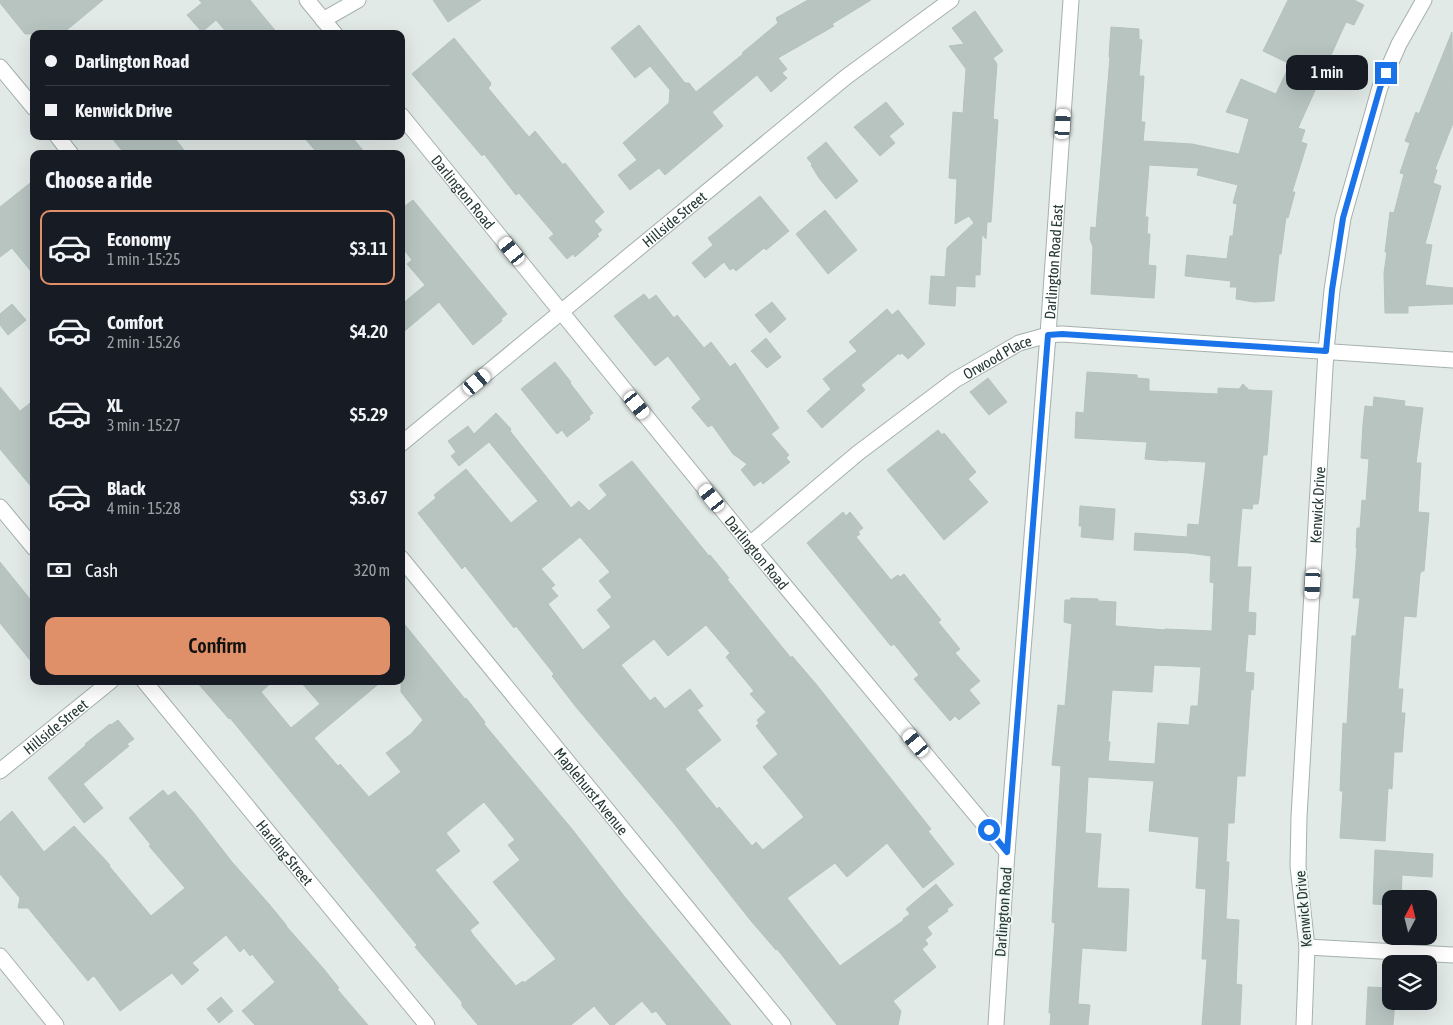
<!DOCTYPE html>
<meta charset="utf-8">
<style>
body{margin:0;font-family:"Asap Condensed",sans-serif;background:#242831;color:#f1f3f6;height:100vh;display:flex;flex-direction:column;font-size:19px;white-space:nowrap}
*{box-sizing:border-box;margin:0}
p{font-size:16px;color:#9ea1a6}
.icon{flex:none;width:28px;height:28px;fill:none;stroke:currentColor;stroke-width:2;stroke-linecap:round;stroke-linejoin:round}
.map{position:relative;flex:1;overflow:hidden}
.sheet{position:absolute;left:30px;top:150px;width:375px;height:535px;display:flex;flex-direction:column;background:#171b24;border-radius:10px;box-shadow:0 5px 20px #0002}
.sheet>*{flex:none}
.banner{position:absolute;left:30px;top:30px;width:375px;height:110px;border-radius:10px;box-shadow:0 5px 20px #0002;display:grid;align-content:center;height:110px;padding:0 15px;background:#171b24}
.needle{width:32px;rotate:7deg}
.controls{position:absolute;left:1382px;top:890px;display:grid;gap:10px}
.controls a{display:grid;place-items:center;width:55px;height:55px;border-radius:10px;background:#171b24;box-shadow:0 5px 20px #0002;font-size:25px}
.end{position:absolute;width:22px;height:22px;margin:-11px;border:6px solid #1a73e8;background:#fff;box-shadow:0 0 0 2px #fff}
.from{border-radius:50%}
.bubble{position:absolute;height:35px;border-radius:10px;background:#171b24;box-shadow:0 5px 20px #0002;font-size:16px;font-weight:600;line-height:35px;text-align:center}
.car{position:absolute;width:15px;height:30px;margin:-15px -8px;border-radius:6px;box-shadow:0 0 4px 1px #0007;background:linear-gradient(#fff 24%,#345 0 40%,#fff 0 76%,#345 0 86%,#fff 0)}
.banner b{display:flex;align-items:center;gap:18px;height:48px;font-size:19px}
.banner b+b{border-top:1px solid #363941}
.banner i{width:12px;height:12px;background:#f1f3f6}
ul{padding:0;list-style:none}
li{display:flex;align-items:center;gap:15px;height:75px;margin:0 10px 8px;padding:0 5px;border:2px solid transparent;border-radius:10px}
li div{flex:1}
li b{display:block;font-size:19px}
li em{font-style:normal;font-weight:600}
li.selected{border-color:#e09069}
li>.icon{width:45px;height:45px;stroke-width:1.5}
h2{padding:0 15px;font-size:22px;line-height:60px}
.pay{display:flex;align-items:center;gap:12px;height:55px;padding:0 15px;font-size:19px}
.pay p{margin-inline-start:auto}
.button{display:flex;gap:10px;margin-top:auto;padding:10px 15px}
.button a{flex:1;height:58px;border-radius:10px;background:#e09069;color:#111;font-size:20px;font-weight:600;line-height:58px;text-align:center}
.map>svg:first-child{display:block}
.building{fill:#b7c4c0;stroke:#b5c2be;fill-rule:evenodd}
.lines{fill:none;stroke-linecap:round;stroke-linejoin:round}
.minor-casing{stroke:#a5b1ae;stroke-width:17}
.minor{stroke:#fff;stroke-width:15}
.route{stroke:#1a73e8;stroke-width:6}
.labels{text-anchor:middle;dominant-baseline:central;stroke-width:4;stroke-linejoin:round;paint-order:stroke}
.street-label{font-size:15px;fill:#243835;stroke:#f1f7f4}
</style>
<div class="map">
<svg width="1453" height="1025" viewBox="0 0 1453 1025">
<rect width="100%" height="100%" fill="#e1eae7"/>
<path class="building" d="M0,0H103L62,34H25L0,3Z
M199,0H250L278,34H228L216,20L202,32L187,15L202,3Z
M433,0H481L448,22Z
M808,0H871L832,24L834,26L778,58L787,69L782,73L787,78L771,92L757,75L712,112L723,126L665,175L659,168L630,190L618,175L637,160L623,143L669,103L670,90L650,66L635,78L611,48L639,25L685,83H689L696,92L743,54L742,53L778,23L776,18Z
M1288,0H1354L1364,5L1354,25L1346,22L1298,128L1305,130L1301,142L1307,144L1292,192H1295L1288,218L1286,217L1281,254H1279L1274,301L1254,302L1236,299L1237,287H1230L1231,281L1185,276L1187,255L1227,259L1230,236H1233L1237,204L1233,203L1238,185L1197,175L1199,168L1149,165L1145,217H1148L1147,234H1150L1148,265L1156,266L1154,298L1091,294L1093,247L1090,239L1091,227L1096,228L1110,57H1109L1111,27L1139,29V39L1142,40L1139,76H1144L1141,122H1145L1143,141L1192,144L1239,154L1249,119L1226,112L1241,79L1276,94L1290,64L1263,51Z
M975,11L1003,51L993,58L997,64L993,119L998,120L991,222H987L986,239L982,234L980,275H975V287L956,286L955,306L929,304L931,276L945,277L947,248L974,223L969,216L955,224L957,179L949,178L953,112L963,113L966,69L949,46L964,44L952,28Z
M1452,32L1453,123L1435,169L1437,170L1433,183L1441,186L1425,244L1432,245L1425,285L1453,288V304L1408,306V313H1385L1384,273L1387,252H1385L1390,212L1394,213L1404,174L1400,173L1410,143L1405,141L1416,112L1419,114Z
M454,38L491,83L490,84L491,85L488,88L529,137L535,131L563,165L565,163L604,212L594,221L602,230L597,234L599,236L575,257L573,254L567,259L549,238L554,234L519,193L516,195L484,154L482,156L412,74Z
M886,102L904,124L889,136L895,143L880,156L854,127Z
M110,136H173L187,154H125Z
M303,136H351L366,154H318Z
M826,142L858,181L836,199L819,178L811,165L812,164L807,158Z
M34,180V275L12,248L0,257V207Z
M760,196L789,231L766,250L764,248L736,271L733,268L730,270L724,262L705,278L692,263L713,245L708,238Z
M413,200L507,314L501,319L502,321L473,345L439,302L401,334V305L425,285L407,264L412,260L401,246V209Z
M825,210L857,250L828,274L796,234Z
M644,294L649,300L656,295L674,318L677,315L704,348L711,342L730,367L735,363L779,428L771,434L789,455L786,458L790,462L763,484L761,481L754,486L741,470L747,464L733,454L712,425L708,427L692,408V407L701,399L668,356L655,366L614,316Z
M772,302L786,319L770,333L755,315Z
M12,304L26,320L8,335L0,325V314Z
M887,309L892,315L898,310L925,344L908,359L902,353L900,355L899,353L861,385L865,390L822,428L807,411L831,389L823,379L857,351L849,342Z
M766,338L781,357L767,368L751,351Z
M555,362L571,382L570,383L593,413L589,416L590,419L567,437L562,430L557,434L521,389Z
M1087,372L1137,375V378L1149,379V391L1218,394V388L1239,389L1243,384L1249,390L1272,391L1267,455H1263L1259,498L1258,504H1253L1252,509L1242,508L1237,567H1251L1248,612L1256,613L1255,635L1248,634L1245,672L1254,673L1253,690L1251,689L1245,776H1237L1234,823H1228L1226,862H1229L1226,919L1239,920L1236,984L1242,985L1240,1025H1202L1207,959H1202L1206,889L1196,888L1199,837L1149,831L1154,781L1088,777L1085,833L1101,834L1097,888L1129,889L1126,951L1082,948L1078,1004L1090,1005L1088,1025H1050L1051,1013H1049L1055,923L1052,922L1061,766L1052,765L1058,705L1065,706L1072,624L1064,622L1065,600H1070L1071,598L1098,599V601L1116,602L1115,626L1165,630V629L1212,631L1214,583L1210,582L1211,556L1189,553L1134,550L1135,533L1187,537L1188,524L1199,525L1206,462L1168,460V461L1145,459L1147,442L1075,438L1076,412L1084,413ZM1154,665L1201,667L1198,706H1191L1189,725L1158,723L1155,764L1108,761L1110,742H1108L1112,690L1152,692Z
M988,378L1007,402L989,415L970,392Z
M0,387L20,411L34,400V490L0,449Z
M1374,397L1405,401L1404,406L1423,408L1416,463H1421L1418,512L1429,513L1424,571H1421V573H1420L1416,617L1404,616L1398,689H1403L1401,713H1405L1402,752H1394L1392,789L1388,788L1385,841L1340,838L1343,791H1340L1343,723L1347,724L1352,636H1356L1360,598H1353L1357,548H1356L1357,528H1360L1362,500L1366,501L1369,459L1361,458L1363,424L1365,406L1373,407Z
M496,413L511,429L510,431L571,508L579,501L589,511L607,495L599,485L632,461L709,556L710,555L729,578L727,579L791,658L792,656L816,684L931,829L928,831L954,864L923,888L887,843L847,877L835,863L787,898L840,966L904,920L903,919L910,914L906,909L936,884L953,905L947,909L948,911L927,927L932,934L925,940L928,944L922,949L936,967L893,1001L901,1011L898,1025H837L777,949L776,950L751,921L672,821L576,707L552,676L554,674L516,626L514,628L465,566L462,569L418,513L436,498L434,495L466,469L511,523L538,501L489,442L459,466L451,456L456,452L448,441L468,426L474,434ZM580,537L610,572L599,581L612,597L597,610L611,627L583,650L548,604L558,596L551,588L555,585L541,569ZM706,625L730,653L726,657L754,691L750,694L766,712L757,720L759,723L756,726L778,754L763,767L804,817L763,850L756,842L752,846L719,807L717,809L685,769L721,740L697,710L703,706L690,689L665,709L655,697L650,701L621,665L654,639L668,656Z
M938,430L942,435L944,433L976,472L968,479L988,502L944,540L887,470Z
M1080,506L1115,509L1113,540L1081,537L1082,526H1079Z
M843,512L846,516L850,512L863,528L858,532L860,534L856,537L891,580L898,575L900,577L904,574L941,620L938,622L960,649L955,653L980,681L969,690L980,703L959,720L955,716L950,721L914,679L919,675L894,644L891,646L807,543Z
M0,562L34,604V665L0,623Z
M401,620L465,699L466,698L485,722L484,724L572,829L624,896L731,1025H667L656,1011L652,1013L642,1001L614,1025H610L594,1006L571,1025H478L462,1006V1002L415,947L417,945L230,718L229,719L196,681H273L261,692L291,728L320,704L300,681H382L314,738L338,766L340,764L369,797L401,772L386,753L411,734L423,720L401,692ZM484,802L515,840L508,845L520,860L493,882L556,959L524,983L523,981L516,986L473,935L470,930L479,923L435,870L460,851L446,833Z
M118,720L134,739L127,744L129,746L83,784L103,808L84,823L48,778L86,745L85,744L110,724L111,725Z
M163,790L168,796L175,791L194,813L232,862L269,904L287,926H286L323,968L339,988L337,989L368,1025H255L242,1011L275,982L252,954L250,956L244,948L240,952L226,935L192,963L199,970L182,985L172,973L120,1011L95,977L93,976L88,981L28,908H18L20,898L0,874V822L12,811L44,852L74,826L110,865L109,866L151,916L185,888L149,846L151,845L129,818Z
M1375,850L1433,854L1432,877L1402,875L1401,899H1391V905L1373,904Z
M1368,987L1391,988V1001H1395L1393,1025H1366Z
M221,997L233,1011L219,1023L207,1009Z"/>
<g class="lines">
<defs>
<g id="minor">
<path d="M307,0L335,34"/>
<path d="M323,20L358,0"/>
<path d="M0,67L34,108"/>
<path id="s1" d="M401,115L750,544L1007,852L996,1025"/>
<path d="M57,136L71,154"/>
<path id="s2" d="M401,444L846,77L951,0"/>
<path d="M0,507L34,548"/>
<path id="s3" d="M750,544L858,453L955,380L1019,343L1048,335L1062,334L1453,360"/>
<path id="s4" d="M401,558L783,1025"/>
<path id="s5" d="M144,681L427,1025"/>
<path id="s6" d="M0,771L111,681"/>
<path id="s7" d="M1007,852L1048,335L1071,0"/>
<path d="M1307,947L1453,955"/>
<path d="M0,956L56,1025"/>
<path id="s8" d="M1304,1025L1307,947L1298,866L1299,817L1326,351L1332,290L1343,218L1380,87L1399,44L1424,0"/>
</g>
</defs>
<use href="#minor" class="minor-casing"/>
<use href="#minor" class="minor"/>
</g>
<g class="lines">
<path class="route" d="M989,830L1007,852L1048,335L1062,334L1326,351L1332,290L1343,218L1380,88L1386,73"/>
</g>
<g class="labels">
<g class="street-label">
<text stroke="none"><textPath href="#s1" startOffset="99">Darlington Road</textPath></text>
<text stroke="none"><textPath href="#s2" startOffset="354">Hillside Street</textPath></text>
<text stroke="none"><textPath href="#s7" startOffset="592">Darlington Road East</textPath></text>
<text stroke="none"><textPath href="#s3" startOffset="311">Orwood Place</textPath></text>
<text stroke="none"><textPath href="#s8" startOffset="521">Kenwick Drive</textPath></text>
<text stroke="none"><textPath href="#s1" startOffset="564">Darlington Road</textPath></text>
<text stroke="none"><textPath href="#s6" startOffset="71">Hillside Street</textPath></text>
<text stroke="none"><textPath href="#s4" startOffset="301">Maplehurst Avenue</textPath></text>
<text stroke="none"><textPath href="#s5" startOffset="222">Harding Street</textPath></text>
<text transform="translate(1303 909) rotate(-95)">Kenwick Drive</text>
<text transform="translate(1003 912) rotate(-86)">Darlington Road</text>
</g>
</g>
</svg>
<div class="controls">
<a><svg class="needle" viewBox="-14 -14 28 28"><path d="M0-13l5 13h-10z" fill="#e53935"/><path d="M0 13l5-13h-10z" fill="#9ea1a6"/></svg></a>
<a><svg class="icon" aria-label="layers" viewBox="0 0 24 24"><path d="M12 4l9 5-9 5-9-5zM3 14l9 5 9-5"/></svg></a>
</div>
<i class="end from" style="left:989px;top:830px"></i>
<i class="end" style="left:1386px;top:73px"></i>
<div class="bubble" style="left:1286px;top:55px;width:82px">1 min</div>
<i class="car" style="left:1063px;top:124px;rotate:4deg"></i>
<i class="car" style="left:512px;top:251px;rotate:321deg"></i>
<i class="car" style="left:477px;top:382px;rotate:50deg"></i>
<i class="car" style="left:637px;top:405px;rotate:141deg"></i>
<i class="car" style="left:712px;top:498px;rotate:321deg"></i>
<i class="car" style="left:1313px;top:584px;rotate:183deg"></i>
<i class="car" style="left:916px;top:743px;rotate:320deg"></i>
<div class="banner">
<b><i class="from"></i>Darlington Road</b>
<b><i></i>Kenwick Drive</b>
</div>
<section class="sheet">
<h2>Choose a ride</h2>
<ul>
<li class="selected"><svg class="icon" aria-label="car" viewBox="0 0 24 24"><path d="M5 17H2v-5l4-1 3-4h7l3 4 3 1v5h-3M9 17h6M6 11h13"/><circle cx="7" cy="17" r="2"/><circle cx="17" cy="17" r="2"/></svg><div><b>Economy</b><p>1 min · 15:25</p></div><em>$3.11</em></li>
<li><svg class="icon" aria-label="car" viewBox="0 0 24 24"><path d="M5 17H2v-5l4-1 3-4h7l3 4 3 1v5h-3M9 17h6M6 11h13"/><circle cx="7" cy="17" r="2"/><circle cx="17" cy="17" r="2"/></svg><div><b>Comfort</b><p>2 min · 15:26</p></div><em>$4.20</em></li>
<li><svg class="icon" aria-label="car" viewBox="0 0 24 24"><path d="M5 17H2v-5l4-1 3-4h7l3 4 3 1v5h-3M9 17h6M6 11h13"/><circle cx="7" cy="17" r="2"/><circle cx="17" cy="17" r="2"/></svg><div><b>XL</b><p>3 min · 15:27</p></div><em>$5.29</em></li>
<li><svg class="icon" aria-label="car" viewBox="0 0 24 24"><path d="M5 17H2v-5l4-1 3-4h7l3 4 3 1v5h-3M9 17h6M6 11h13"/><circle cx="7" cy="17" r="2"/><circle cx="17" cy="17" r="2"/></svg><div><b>Black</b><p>4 min · 15:28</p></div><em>$3.67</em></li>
</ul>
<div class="pay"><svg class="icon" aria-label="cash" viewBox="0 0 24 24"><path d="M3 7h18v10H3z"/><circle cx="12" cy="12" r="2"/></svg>Cash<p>320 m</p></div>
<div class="button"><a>Confirm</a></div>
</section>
</div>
